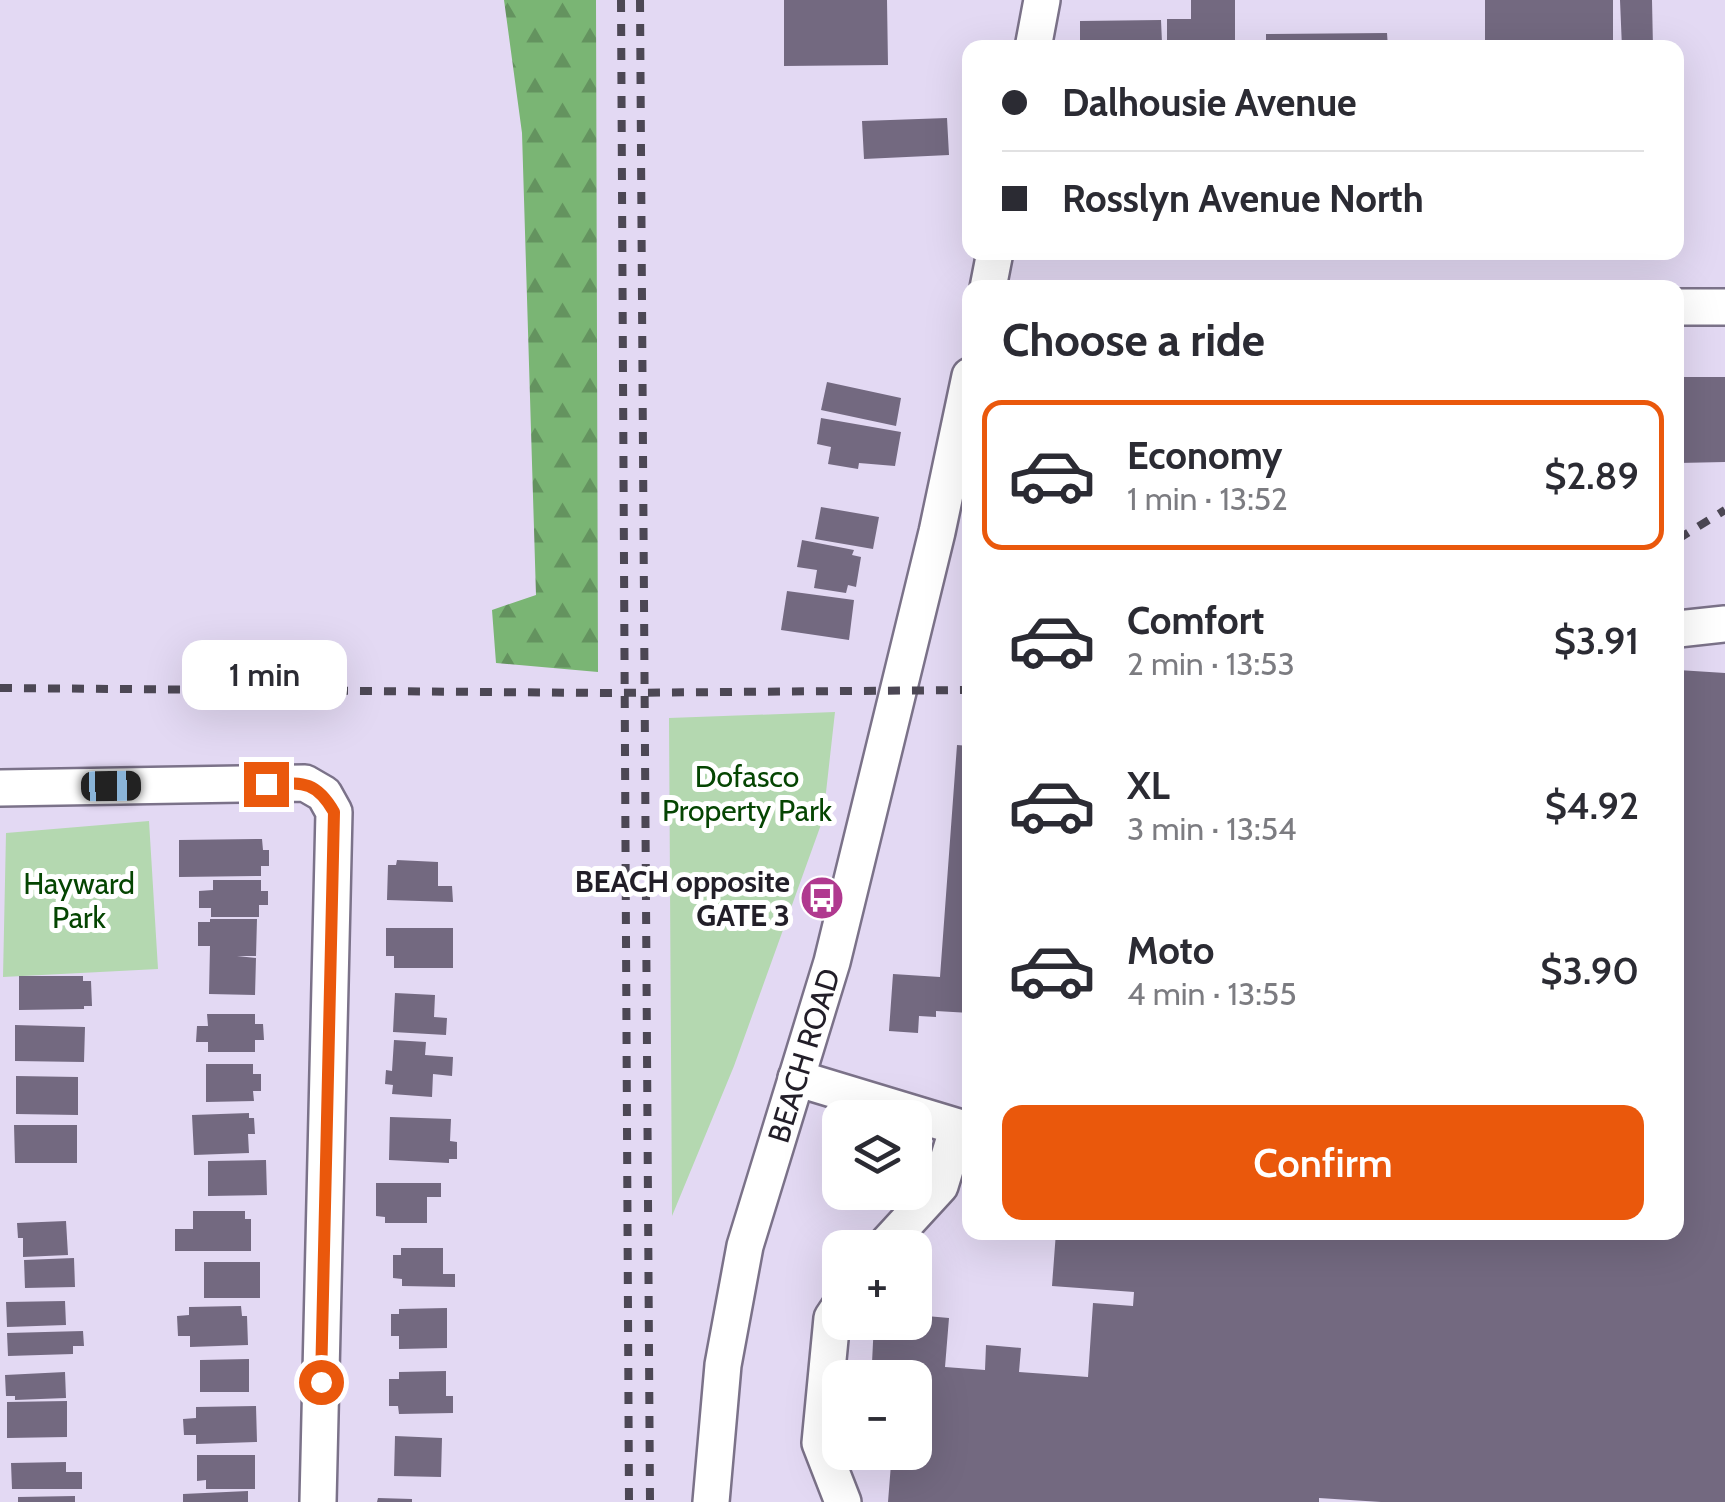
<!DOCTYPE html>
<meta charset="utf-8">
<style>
body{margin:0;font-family:Cabin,sans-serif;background:#f2f2f3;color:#2b2b33;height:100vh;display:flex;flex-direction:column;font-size:38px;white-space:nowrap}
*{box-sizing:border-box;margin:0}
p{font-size:32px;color:#7c7c81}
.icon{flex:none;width:55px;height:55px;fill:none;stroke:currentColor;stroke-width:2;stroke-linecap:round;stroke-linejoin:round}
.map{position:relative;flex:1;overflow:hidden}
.panel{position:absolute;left:962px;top:280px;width:722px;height:960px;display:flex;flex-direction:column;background:#fff;border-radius:20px;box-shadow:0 10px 40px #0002}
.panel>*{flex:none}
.guide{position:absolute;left:962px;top:40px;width:722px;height:220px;border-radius:20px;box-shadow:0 10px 40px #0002;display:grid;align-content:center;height:220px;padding:0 40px;background:#fff}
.controls{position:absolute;left:822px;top:1100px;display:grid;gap:20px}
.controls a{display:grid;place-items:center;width:110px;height:110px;border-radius:20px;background:#fff;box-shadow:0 10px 40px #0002;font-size:50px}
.end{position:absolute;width:45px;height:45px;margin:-22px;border:12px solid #ea580c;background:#fff;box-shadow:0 0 0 5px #fff}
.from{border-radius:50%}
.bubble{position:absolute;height:70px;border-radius:20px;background:#fff;box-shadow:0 10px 40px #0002;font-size:32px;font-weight:600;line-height:70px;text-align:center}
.car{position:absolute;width:30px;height:60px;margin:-30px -15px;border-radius:12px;box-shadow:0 0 8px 2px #0007;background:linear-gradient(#222 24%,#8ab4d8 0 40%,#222 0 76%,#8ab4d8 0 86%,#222 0)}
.guide b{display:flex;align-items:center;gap:35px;height:95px;font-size:38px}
.guide b+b{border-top:2px solid #e1e1e2}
.guide i{width:25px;height:25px;background:#2b2b33}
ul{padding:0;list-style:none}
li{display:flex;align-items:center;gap:30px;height:150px;margin:0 20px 15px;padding:0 20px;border:5px solid transparent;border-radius:20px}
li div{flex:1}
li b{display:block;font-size:38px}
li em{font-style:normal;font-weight:600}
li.on{border-color:#ea580c}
li>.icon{width:90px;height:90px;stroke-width:1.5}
h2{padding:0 40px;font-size:45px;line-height:120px}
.cta{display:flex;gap:20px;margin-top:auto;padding:20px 40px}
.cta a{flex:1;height:115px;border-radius:20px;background:#ea580c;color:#fff;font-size:40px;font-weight:600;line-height:115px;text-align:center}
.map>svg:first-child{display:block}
.forest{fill:url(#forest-firs)}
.park{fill:#b4d8b0}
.building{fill:#736980}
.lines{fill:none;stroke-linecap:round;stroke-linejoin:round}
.minor-casing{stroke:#7b7289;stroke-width:40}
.minor{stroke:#fff;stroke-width:35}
.rail{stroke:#4c4754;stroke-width:8;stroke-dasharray:12 12;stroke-linecap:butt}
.route{stroke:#ea580c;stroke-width:12}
.labels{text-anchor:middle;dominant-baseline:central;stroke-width:10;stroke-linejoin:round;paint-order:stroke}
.park-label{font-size:30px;fill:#054502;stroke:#fff}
.poi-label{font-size:30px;font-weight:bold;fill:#221e28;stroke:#fff;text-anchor:end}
.street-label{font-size:30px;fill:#221e28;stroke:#fff}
</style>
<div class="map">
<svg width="1725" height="1502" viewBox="0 0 1725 1502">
<defs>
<pattern id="forest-firs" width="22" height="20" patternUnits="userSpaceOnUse" patternTransform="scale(2.5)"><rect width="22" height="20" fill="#7ab574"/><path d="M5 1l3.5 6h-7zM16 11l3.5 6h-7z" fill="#64935f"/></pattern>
</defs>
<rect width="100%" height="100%" fill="#e3d9f3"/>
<path class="forest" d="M504,0H596L598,672L496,663L492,610L536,595L522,133Z"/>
<path class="park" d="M835,712L823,819L734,1066L672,1216L669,718Z
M149,821L158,969L3,977L6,833Z"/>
<path class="building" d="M784,0H887L888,65L784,66Z
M1191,0H1235V48H1167V19H1191Z
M1485,0H1613V48H1485Z
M1620,0H1652L1653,48H1622Z
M1161,20L1162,43H1151V48H1080V21Z
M1387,33L1388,48H1266V34Z
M947,118L949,155L864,159L862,121Z
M1084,252H1203L1204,259L1084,260Z
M1409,252H1483V257L1409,258Z
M1678,377H1725V462L1678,463Z
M827,382L901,398L896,426L821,410Z
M821,418L901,432L895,466L859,463L858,469L828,464L831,447L817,444Z
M821,507L879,517L873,549L815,539Z
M802,540L854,550L852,555L861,557L856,587L848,585L846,593L814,588L817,570L797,567Z
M787,591L854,600L849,640L781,630Z
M1678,670L1725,673V1502H1381L1319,1498V1502H888L891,1464L855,1461L856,1452H915V1378H861L862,1362L872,1363L874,1322H915V1315L949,1318L945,1367L985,1370L986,1345L1021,1348L1019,1372L1088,1377L1093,1303L1133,1306L1134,1292L1052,1286L1056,1232H1678Z
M957,745L970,746V1013L936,1011V1017L919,1016L918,1033L889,1031L893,974L940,977Z
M262,839L263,850H269V866H261V876L179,877V840Z
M397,860L438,862V886H452L453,902L387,900L388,865H396Z
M213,880H261V891H268V905H259V917H211V908H199V891L213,890Z
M210,919H257L256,956H237L256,958L255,995L209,994L210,946H198V922H210Z
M386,928H453V968H394V956H386Z
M19,976H83V981H91L92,1006H84V1009L19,1010Z
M395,993L435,995L434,1017L447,1018L446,1035L393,1032Z
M207,1014H255V1024H263L264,1040H255V1052H208V1042H196L197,1026H208Z
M15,1025L85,1027L84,1062L15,1061Z
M394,1040L426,1042L425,1055L453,1057L452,1076L433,1074L432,1097L392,1094L393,1085L385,1084L386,1070L392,1071Z
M206,1064H253V1074H261V1091H253L254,1101L206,1102Z
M16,1076L78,1077V1115L16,1114Z
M249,1113V1118H254L255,1134H248L249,1153L194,1155L192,1115Z
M390,1117L451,1119L450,1141L457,1142V1159H449V1163L389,1160Z
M14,1125H77V1163H15Z
M266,1160L267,1195L208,1196V1161Z
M376,1183H441V1197H427V1223H385V1217L376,1216Z
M193,1211H245V1219H251V1251H175V1229H193Z
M66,1221L68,1255L23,1257V1238H18L17,1223Z
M401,1248H443V1274H455V1287L402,1286V1279L393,1278V1255H401Z
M74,1258L75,1287L25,1288L24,1260Z
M204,1262H260V1298H204Z
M65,1301L66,1325L7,1327L6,1302Z
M241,1306L242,1316H247L248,1345L190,1347V1336H178L177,1316L189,1315V1307Z
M447,1308V1348L399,1349V1336H391V1314H399V1309Z
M83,1331L84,1346H73V1354L8,1356L7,1333Z
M249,1359V1392H200V1360Z
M446,1371V1396H453V1413L399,1414L398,1406H389V1379H399V1372Z
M65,1372L66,1398L15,1400V1396H6L5,1375Z
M67,1401V1437L7,1438V1402Z
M256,1406L257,1442L196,1444V1435H184L183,1419L196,1418V1407Z
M395,1436L442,1438L441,1477L394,1476Z
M197,1455H255V1489H206V1480L197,1481Z
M66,1462V1472H82V1489H12L11,1463Z
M248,1491V1502H183V1494Z
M75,1496V1502H18V1497Z
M378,1498L412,1499V1502H377Z"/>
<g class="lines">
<defs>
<g id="minor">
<path d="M1033,48L1042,0"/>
<path d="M988,288L995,252"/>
<path d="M1678,307H1725"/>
<path d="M1678,629L1725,624"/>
<path d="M0,788L305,783L324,794L334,812L318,1502"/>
<path d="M796,1078L958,1127L940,1186L883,1248"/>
<path d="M840,1306L832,1318L820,1443L843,1502"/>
<path id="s1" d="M711,1502L723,1365L745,1246L832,962L937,532L970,376"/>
</g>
</defs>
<use href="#minor" class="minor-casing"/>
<use href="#minor" class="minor"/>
<path class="rail" d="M621,0L629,1502
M640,0L650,1502
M1678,539L1725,510
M0,688L607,693L970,690"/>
</g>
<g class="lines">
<path class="route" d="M266,784C301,783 315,779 334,812L321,1382"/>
</g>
<defs>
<symbol id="bus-disc" viewBox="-11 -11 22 22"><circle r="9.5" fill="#b0398f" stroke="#fff"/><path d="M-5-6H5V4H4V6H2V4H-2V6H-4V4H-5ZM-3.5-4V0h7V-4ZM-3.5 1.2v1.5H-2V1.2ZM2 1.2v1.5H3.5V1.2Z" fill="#fff"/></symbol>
</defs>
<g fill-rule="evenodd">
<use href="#bus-disc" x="797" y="873" width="50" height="50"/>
</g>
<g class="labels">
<g class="park-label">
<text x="747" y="776">Dofasco<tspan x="747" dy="34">Property Park</tspan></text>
<text x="79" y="883">Hayward<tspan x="79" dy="34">Park</tspan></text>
</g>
<g class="poi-label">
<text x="790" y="881">BEACH opposite<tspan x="790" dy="34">GATE 3</tspan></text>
</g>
<g class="street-label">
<text stroke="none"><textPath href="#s1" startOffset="458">BEACH ROAD</textPath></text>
</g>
</g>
</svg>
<div class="controls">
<a><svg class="icon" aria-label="layers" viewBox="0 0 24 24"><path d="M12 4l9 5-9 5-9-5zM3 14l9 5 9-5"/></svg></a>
<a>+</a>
<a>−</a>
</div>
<i class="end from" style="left:321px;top:1382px"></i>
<i class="end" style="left:266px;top:784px"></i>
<div class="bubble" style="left:182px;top:640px;width:165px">1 min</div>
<i class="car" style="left:111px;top:786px;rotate:89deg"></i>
<div class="guide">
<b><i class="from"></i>Dalhousie Avenue</b>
<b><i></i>Rosslyn Avenue North</b>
</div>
<section class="panel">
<h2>Choose a ride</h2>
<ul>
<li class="on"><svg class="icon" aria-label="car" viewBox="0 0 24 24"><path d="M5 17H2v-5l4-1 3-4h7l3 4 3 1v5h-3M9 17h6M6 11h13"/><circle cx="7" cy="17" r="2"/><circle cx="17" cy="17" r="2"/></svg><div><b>Economy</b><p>1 min · 13:52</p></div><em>$2.89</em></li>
<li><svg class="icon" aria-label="car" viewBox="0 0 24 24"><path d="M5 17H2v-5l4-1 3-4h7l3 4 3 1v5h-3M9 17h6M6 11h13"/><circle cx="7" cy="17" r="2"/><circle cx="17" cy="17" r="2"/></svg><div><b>Comfort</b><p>2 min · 13:53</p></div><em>$3.91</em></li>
<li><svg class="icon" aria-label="car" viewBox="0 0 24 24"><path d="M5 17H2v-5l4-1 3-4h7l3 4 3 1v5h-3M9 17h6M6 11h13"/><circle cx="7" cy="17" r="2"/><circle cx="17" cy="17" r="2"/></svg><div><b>XL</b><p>3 min · 13:54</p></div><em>$4.92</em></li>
<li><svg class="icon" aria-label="car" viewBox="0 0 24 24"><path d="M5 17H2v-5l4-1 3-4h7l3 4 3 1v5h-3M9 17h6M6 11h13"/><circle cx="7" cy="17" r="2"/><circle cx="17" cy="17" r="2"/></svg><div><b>Moto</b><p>4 min · 13:55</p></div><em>$3.90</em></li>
</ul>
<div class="cta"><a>Confirm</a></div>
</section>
</div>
